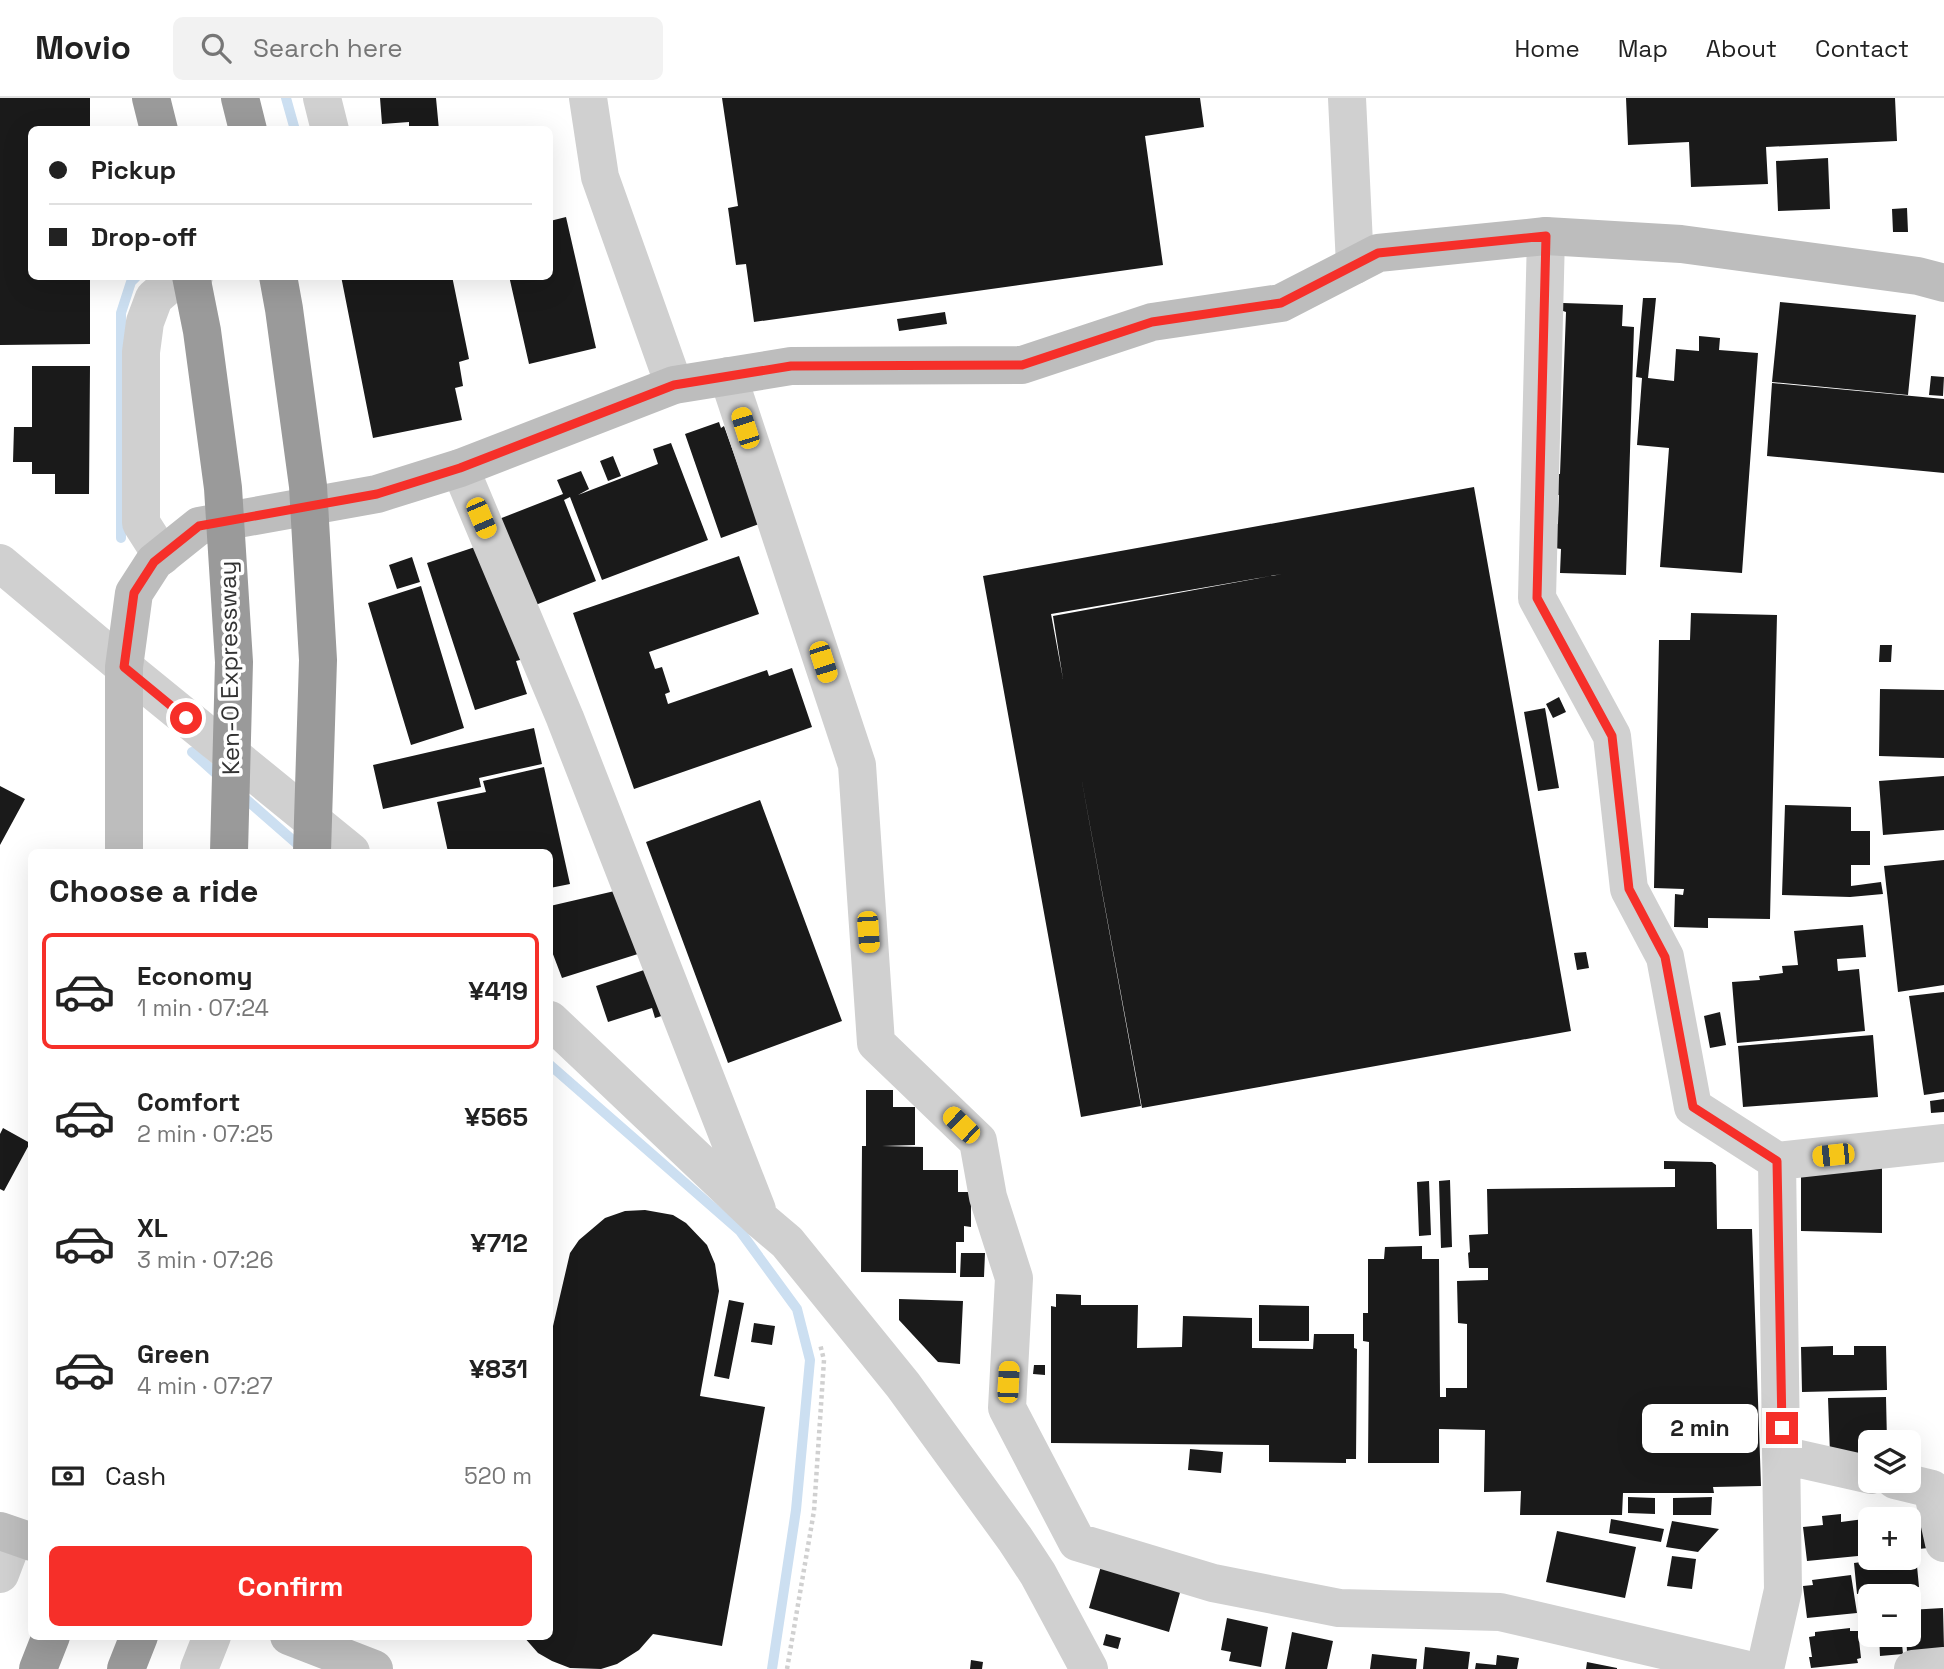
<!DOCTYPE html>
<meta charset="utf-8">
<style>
body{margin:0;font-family:"Space Grotesk",sans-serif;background:#f2f2f2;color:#222;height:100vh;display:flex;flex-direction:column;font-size:26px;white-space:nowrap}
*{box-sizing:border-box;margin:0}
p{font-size:23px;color:#767676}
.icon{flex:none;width:38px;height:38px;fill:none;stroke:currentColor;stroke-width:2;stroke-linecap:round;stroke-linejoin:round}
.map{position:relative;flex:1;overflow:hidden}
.details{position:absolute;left:28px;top:751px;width:525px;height:791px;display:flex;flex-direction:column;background:#fff;border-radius:10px;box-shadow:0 7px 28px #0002}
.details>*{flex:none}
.top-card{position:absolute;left:28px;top:28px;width:525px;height:154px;border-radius:10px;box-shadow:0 7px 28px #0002;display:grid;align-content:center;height:154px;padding:0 21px;background:#fff}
.fabs{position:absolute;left:1858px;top:1332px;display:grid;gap:14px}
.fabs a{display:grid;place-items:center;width:63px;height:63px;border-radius:10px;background:#fff;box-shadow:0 7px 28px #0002;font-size:35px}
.end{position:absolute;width:32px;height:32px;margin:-16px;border:9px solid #f62f29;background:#fff;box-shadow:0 0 0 4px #fff}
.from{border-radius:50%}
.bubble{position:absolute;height:49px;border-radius:10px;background:#fff;box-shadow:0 7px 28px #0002;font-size:23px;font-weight:700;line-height:49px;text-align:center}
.car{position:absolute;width:21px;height:42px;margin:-21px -10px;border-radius:9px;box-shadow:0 0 5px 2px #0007;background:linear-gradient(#f5c518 24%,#345 0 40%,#f5c518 0 76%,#345 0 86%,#f5c518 0)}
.top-card b{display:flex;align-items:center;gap:24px;height:66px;font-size:26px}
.top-card b+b{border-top:2px solid #e0e0e0}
.top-card i{width:18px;height:18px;background:#222}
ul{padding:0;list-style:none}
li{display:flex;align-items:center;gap:21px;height:116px;margin:0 14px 10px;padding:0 7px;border:4px solid transparent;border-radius:10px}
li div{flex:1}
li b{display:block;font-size:26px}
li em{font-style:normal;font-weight:700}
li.current{border-color:#f62f29}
li>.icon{width:63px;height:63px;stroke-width:1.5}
h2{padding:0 21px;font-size:32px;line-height:84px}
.pay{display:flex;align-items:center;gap:18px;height:77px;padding:0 21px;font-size:26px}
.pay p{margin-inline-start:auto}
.primary-button{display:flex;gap:14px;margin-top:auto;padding:14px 21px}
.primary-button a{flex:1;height:80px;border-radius:10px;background:#f62f29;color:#fff;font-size:28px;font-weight:700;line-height:80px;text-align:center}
header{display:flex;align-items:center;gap:42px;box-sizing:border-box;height:98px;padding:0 35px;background:#fff;border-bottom:2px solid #e0e0e0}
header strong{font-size:33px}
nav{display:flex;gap:38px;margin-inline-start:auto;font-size:24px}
.search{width:490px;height:63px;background:#f2f2f2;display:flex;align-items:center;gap:18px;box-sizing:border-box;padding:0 24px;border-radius:10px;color:#767676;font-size:26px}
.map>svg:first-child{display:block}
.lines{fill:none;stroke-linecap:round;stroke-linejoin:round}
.stream{stroke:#ccdff1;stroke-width:10}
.building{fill:#1a1a1a;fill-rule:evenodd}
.path{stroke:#d0d0d0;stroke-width:4.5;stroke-dasharray:3.5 3.5;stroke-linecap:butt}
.street{stroke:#d0d0d0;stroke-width:38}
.secondary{stroke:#bdbdbd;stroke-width:38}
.highway{stroke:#9a9a9a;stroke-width:38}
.route{stroke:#f62f29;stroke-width:9}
.labels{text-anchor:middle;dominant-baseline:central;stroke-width:7;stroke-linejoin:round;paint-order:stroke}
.street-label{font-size:24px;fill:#333;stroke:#fff}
</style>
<header>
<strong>Movio</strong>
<div class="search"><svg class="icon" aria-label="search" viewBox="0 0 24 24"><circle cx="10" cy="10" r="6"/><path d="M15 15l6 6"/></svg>Search here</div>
<nav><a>Home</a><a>Map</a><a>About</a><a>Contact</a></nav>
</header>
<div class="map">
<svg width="1944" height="1571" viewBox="0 0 1944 1571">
<rect width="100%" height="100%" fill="#fff"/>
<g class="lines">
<path class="stream" d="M286,0L295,32
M121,440V215L131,184L137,178
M192,654L222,681
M240,696L304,752
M550,967L740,1133L797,1211L810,1262L796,1412L772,1571"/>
</g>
<path class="building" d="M0,0H90V32H32V178H90V246L0,247Z
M380,0H436L439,32H409V24L382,26Z
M722,0H1200L1204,29L1145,38L1163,167L754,224L746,166L736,167L728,110L738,108Z
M1626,0H1895L1897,43L1766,49L1768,86L1691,89L1689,44L1628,47Z
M1828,60L1830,111L1778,113L1776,63Z
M1907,110L1908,134H1893L1892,111Z
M566,119L596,250L529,266L509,178H550V123Z
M341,178H452L469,261L459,264L463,288L455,290L462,322L373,340Z
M1643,200H1656L1648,280L1674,283L1676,251L1699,253V238L1720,240L1719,252L1758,255L1742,475L1660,469L1669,350L1637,347L1642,280L1636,279Z
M1780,204L1916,217L1908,297L1772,284Z
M1563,205L1623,207L1622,228L1634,229L1626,477L1560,475L1561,451L1555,450V426H1558L1559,397H1555V376H1560L1566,214L1563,213Z
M945,214L947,226L899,233L897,221Z
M32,268H90L89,396H55V376H32V364H13L14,329H32Z
M1931,278L1944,279L1943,298L1929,297Z
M1772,285L1944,301V375L1767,358Z
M719,324L721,330L724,328L759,426L721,440L685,336Z
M671,345L708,442L602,482L570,399L564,402L596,483L533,508L499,421L563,396L557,382L581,373L589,391L578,397L658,366L653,351Z
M613,358L621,378L608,383L600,363Z
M1474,389L1571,933L1142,1010L1080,673L1141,1008L1081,1019L983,478ZM1282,476L1053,518L1063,581L1051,516Z
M475,449L524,561L516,563L527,596L475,612L427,465Z
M739,458L759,516L649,554L655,571L662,569L670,594L665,596L668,606L767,572L769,578L792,570L812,629L634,691L573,515Z
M412,459L420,484L397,491L389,467Z
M421,488L464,630L411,647L368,505Z
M1691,515L1777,517L1770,821L1708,820V830L1674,829L1675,796L1683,797L1684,791L1654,790L1659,542H1690Z
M1880,547H1892L1891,564H1879Z
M1880,591L1944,592V660L1879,658Z
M1559,599L1566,614L1553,620L1546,606Z
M1545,610L1559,690L1538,693L1524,614Z
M534,630L542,666L479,680L481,689L383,711L373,667Z
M544,669L570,786L550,790V754H448L437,704L486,694L483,683Z
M1944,678V732L1883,737L1879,683Z
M0,688L25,701L0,747Z
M760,702L842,923L728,965L646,744Z
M1785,707L1851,709V733H1870V767H1851V788L1881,784L1883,796L1850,799L1782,797Z
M1944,762V887L1898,894L1884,768Z
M619,792L641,855L562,880L551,851H550V808Z
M1863,827L1866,859L1837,861L1838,873L1859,871L1865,933L1737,945L1732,884L1760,882L1759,878L1783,875L1782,868L1798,867L1794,833Z
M1586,854L1589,870L1577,872L1574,855Z
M653,869L668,916L655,920L652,910L608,924L596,888Z
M1944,894V994L1924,997L1909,898Z
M1720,914L1726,947L1710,950L1704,918Z
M1873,937L1878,999L1743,1009L1738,948Z
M866,992H893V1009H915V1047L882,1048L923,1049V1072H958V1094H971V1129L964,1128V1144H956V1175L861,1174L862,1048H866Z
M1944,1001V1014L1931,1015L1930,1003Z
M3,1030L30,1045L4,1093L0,1091V1036Z
M1664,1063L1712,1064L1716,1067L1717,1131H1752L1761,1388L1713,1389L1714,1395H1623L1622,1417H1520L1521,1393L1484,1394L1485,1332L1439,1331V1365H1368L1369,1244L1363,1243V1215H1368V1161H1384L1385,1149L1422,1148V1161H1439L1440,1299H1446V1290H1467V1226L1458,1225L1457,1183L1488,1182V1170H1469L1468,1155L1470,1154L1469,1137L1488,1136L1487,1091L1675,1089V1071H1664Z
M1882,1069V1135L1801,1133V1074Z
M1450,1082L1452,1149L1441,1150L1439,1083Z
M1429,1083L1431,1137L1419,1138L1417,1084Z
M645,1112L673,1117L686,1125L707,1147L715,1166L719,1193L700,1298L765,1309L722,1548L653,1536L639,1552L617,1566L601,1571L570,1570L552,1563L538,1555L523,1538H550V1241L570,1155L579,1142L605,1120L625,1113Z
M961,1155H985L984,1179H960Z
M1056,1196L1081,1197V1207H1138L1137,1250L1182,1249L1183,1218L1252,1220V1250L1313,1251L1314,1236H1354V1250L1357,1251L1356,1361H1346V1365L1269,1364V1347L1051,1345V1208L1056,1209Z
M899,1201L963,1203L960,1266L938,1264L899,1222Z
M729,1202L744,1205L729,1281L714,1278Z
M1259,1207L1309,1208V1243H1259Z
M754,1225L775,1228L772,1247L751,1244Z
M1833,1248V1257H1854V1248H1886L1887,1292L1802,1294L1801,1249Z
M1034,1267H1045V1277L1033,1276Z
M1886,1299L1887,1344H1871V1355L1830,1356L1828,1300Z
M1190,1351L1223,1354L1221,1375L1188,1372Z
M1628,1399L1655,1400V1416L1628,1415Z
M1712,1399L1711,1417H1673V1400Z
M1903,1409V1413L1911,1412L1912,1416H1916L1917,1421H1925L1928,1450L1909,1452V1421H1873L1872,1412Z
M1841,1416V1424L1864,1421L1868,1457L1807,1463L1803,1429L1823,1427L1822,1418Z
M1611,1421L1664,1431L1661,1444L1609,1435Z
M1672,1423L1719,1431L1698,1454L1666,1449Z
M1557,1433L1636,1449L1625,1500L1546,1484Z
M1909,1455H1913L1915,1465L1901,1467L1900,1460H1909Z
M1672,1458L1696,1461L1692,1491L1667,1488Z
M1893,1460L1894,1471L1917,1468L1919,1489L1857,1496L1854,1465Z
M1101,1468L1181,1491L1169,1534L1089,1510Z
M1851,1477L1857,1515L1807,1520L1803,1488L1813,1487L1812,1482Z
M1871,1502V1538L1864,1539L1861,1503Z
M1943,1510L1944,1550L1907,1554L1906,1536H1909V1512Z
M1227,1520L1268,1529L1261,1569L1229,1563L1231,1554L1221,1552Z
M1850,1530V1533H1858L1861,1560L1857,1561L1858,1565L1811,1570L1809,1559H1812L1809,1539L1815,1538V1534Z
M1292,1534L1333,1543L1327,1571H1285Z
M1106,1536L1121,1540L1118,1551L1103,1547Z
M1879,1536H1901L1903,1556L1880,1558Z
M1425,1549L1470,1554L1468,1571H1423Z
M1372,1556L1417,1561L1416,1571H1370Z
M1497,1557L1519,1560L1517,1571H1475L1476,1565L1496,1567Z
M971,1562L983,1564L982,1571H970Z
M1587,1564L1617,1570V1571H1586Z"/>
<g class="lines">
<path class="path" d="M787,1571L814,1413L824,1262L820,1246"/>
<path class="street" d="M322,0L330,32
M588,0L600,79L674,287
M1347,0L1355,167
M1546,138L1537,500L1612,638L1629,791L1665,859L1693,1009L1777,1063L1783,1492L1765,1571
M728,278L857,667L876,945L978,1043L988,1099L1014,1180L1007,1310L1077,1444L1213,1485L1339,1510L1500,1514L1744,1571
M460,370L565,620L757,1112
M162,458L141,425V254L145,224L154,200L169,187L194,178
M0,465L124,569L351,754
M550,922L761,1122L787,1144L903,1287L1015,1441L1038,1476L1089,1571
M1777,1063L1944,1045
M1782,1357L1871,1377
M1895,1382L1932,1391L1944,1445
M0,1476L14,1439
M199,1571L212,1538
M1913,1571L1944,1568"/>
<path class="secondary" d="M124,754V569L134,495L154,464L199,428L377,396L460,370L674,287L791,268L1022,267L1152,224L1281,205L1378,155L1546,138L1681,146L1918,178L1944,185
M0,1433L32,1444
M289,1538L374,1571"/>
<path class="highway" d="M151,0L159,32
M240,0L248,32
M191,178L202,233L223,390L234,564L229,754
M278,178L284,211L308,388L318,562L312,754
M38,1571L51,1538
M126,1571L139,1538"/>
</g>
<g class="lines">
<path class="route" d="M186,620L124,569L134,495L154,464L199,428L377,396L460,370L674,287L791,268L1022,267L1152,224L1281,205L1378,155L1546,138L1537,500L1612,638L1629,791L1665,859L1693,1009L1777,1063L1782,1330"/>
</g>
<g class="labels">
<g class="street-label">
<text transform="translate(229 570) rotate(-91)">Ken-O Expressway</text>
</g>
</g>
</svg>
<div class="fabs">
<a><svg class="icon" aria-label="layers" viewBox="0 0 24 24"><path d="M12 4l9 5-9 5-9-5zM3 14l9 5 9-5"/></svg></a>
<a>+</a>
<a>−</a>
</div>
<i class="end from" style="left:186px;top:620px"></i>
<i class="end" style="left:1782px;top:1330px"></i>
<div class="bubble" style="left:1642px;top:1306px;width:116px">2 min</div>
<i class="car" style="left:745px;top:330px;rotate:342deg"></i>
<i class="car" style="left:481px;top:420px;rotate:157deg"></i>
<i class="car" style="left:823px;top:564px;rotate:162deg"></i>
<i class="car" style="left:868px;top:834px;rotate:176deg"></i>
<i class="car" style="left:961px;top:1027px;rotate:314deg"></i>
<i class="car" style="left:1833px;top:1057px;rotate:264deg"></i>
<i class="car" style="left:1008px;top:1284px;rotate:3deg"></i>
<div class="top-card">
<b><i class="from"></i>Pickup</b>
<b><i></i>Drop-off</b>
</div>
<section class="details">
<h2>Choose a ride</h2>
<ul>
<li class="current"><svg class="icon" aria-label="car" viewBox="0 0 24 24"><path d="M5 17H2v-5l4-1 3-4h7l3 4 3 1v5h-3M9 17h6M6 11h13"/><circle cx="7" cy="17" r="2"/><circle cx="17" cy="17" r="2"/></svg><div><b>Economy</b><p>1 min · 07:24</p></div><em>¥419</em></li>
<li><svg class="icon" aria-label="car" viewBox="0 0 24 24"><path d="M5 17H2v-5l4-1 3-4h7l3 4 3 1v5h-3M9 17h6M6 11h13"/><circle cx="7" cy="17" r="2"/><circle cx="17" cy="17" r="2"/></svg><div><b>Comfort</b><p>2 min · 07:25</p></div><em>¥565</em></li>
<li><svg class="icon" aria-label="car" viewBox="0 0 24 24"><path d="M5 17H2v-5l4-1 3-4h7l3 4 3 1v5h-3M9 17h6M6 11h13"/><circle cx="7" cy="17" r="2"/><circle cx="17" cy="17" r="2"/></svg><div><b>XL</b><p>3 min · 07:26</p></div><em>¥712</em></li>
<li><svg class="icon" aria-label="car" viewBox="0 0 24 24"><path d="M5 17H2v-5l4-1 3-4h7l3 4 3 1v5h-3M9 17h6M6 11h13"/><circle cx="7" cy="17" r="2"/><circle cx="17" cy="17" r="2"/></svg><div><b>Green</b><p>4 min · 07:27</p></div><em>¥831</em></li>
</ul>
<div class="pay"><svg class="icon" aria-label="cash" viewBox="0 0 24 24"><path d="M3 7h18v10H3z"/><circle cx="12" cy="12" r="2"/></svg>Cash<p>520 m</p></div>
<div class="primary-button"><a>Confirm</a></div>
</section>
</div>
